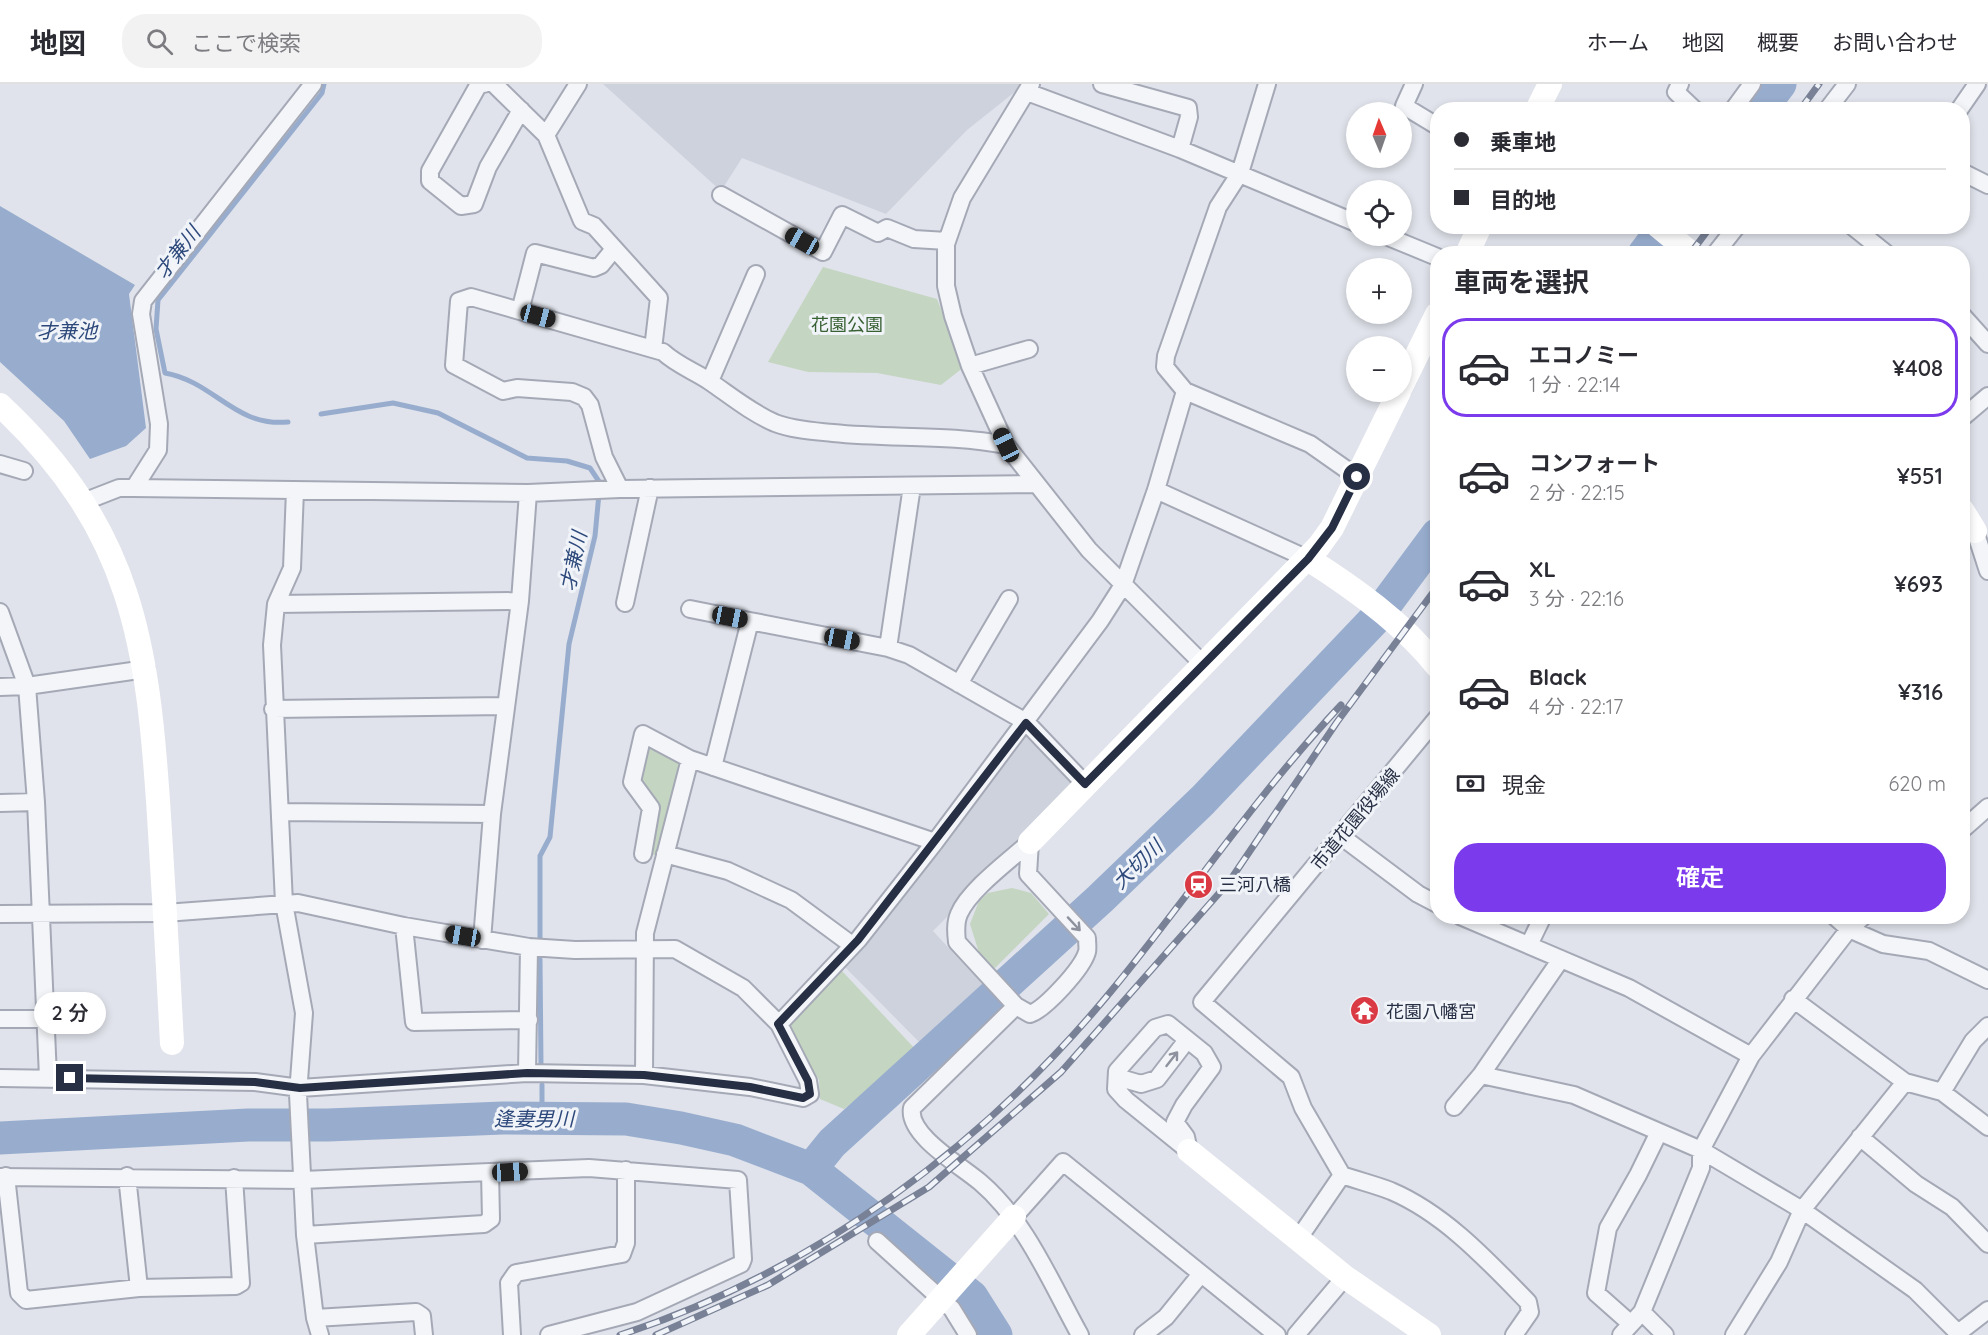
<!DOCTYPE html>
<html lang="ja">
<meta charset="utf-8">
<style>
body{margin:0;font-family:Quicksand,"Noto Sans JP",sans-serif;background:#f2f2f3;color:#2b2b33;height:100vh;display:flex;flex-direction:column;font-size:22px;white-space:nowrap}
*{box-sizing:border-box;margin:0}
p{font-size:20px;color:#7c7c81}
.icon{flex:none;width:33px;height:33px;fill:none;stroke:currentColor;stroke-width:2;stroke-linecap:round;stroke-linejoin:round}
.map{position:relative;flex:1;overflow:hidden}
.drawer{position:absolute;left:1430px;top:162px;width:540px;height:678px;display:flex;flex-direction:column;background:#fff;border-radius:24px;box-shadow:0 3px 9px #0003}
.drawer>*{flex:none}
.banner{position:absolute;left:1430px;top:18px;width:540px;height:132px;border-radius:24px;box-shadow:0 3px 9px #0003;display:grid;align-content:center;height:132px;padding:0 24px;background:#fff}
.needle{width:39px;rotate:358deg}
.fabs{position:absolute;left:1346px;top:18px;display:grid;gap:12px}
.fabs a{display:grid;place-items:center;width:66px;height:66px;border-radius:50%;background:#fff;box-shadow:0 3px 9px #0003;font-size:30px}
.end{position:absolute;width:27px;height:27px;margin:-14px;border:8px solid #272f44;background:#fff;box-shadow:0 0 0 3px #fff}
.from{border-radius:50%}
.bubble{position:absolute;height:42px;border-radius:21px;background:#fff;box-shadow:0 3px 9px #0003;font-size:20px;font-weight:600;line-height:42px;text-align:center}
.car{position:absolute;width:18px;height:36px;margin:-18px -9px;border-radius:8px;box-shadow:0 0 4px 2px #0007;background:linear-gradient(#222 24%,#8ab4d8 0 40%,#222 0 76%,#8ab4d8 0 86%,#222 0)}
.banner b{display:flex;align-items:center;gap:21px;height:57px;font-size:22px}
.banner b+b{border-top:2px solid #e1e1e2}
.banner i{width:15px;height:15px;background:#2b2b33}
ul{padding:0;list-style:none}
li{display:flex;align-items:center;gap:18px;height:99px;margin:0 12px 9px;padding:0 12px;border:3px solid transparent;border-radius:24px}
li div{flex:1}
li b{display:block;font-size:22px}
li em{font-style:normal;font-weight:600}
li.current{border-color:#7c3aed}
li>.icon{width:54px;height:54px;stroke-width:1.5}
h2{padding:0 24px;font-size:27px;line-height:72px}
.pay{display:flex;align-items:center;gap:15px;height:66px;padding:0 24px;font-size:22px}
.pay p{margin-inline-start:auto}
.primary-button{display:flex;gap:12px;margin-top:auto;padding:12px 24px}
.primary-button a{flex:1;height:69px;border-radius:24px;background:#7c3aed;color:#fff;font-size:24px;font-weight:600;line-height:69px;text-align:center}
header{display:flex;align-items:center;gap:36px;box-sizing:border-box;height:84px;padding:0 30px;background:#fff;border-bottom:2px solid #e1e1e2}
header strong{font-size:28px}
nav{display:flex;gap:33px;margin-inline-start:auto;font-size:21px}
.search{width:420px;height:54px;background:#f2f2f3;display:flex;align-items:center;gap:15px;box-sizing:border-box;padding:0 21px;border-radius:24px;color:#7c7c81;font-size:22px}
.map>svg:first-child{display:block}
.built{fill:#ced2dd}
.green{fill:#c4d5c1}
.water{fill:#98adce}
.lines{fill:none;stroke-linecap:round;stroke-linejoin:round}
.stream{stroke:#98adce;stroke-width:5}
.river{stroke:#98adce;stroke-width:33}
.street-casing{stroke:#a5a9b6;stroke-width:20}
.street{stroke:#f3f5f8;stroke-width:16}
.secondary{stroke:#fff;stroke-width:24}
.rail-casing{stroke:#788196;stroke-width:7}
.rail{stroke:#f0f3f8;stroke-width:4.5;stroke-dasharray:14;stroke-linecap:butt}
.oneway{stroke:#8d929e}
.route{stroke:#272f44;stroke-width:8}
.labels{text-anchor:middle;dominant-baseline:central;stroke-width:6;stroke-linejoin:round;paint-order:stroke}
.park-label{font-size:18px;fill:#386133;stroke:#f0f3f8}
.street-label{font-size:18px;fill:#272f44;stroke:#f0f3f8}
.poi-label{font-size:18px;fill:#272f44;stroke:#f0f3f8;text-anchor:start}
.water-label{font-size:20px;font-style:italic;fill:#2d497b;stroke:#f0f3f8}
</style>
<header>
<strong>地図</strong>
<div class="search"><svg class="icon" aria-label="search" viewBox="0 0 24 24"><circle cx="10" cy="10" r="6"/><path d="M15 15l6 6"/></svg>ここで検索</div>
<nav><a>ホーム</a><a>地図</a><a>概要</a><a>お問い合わせ</a></nav>
</header>
<div class="map">
<svg width="1988" height="1251" viewBox="0 0 1988 1251">
<rect width="100%" height="100%" fill="#e0e3eb"/>
<path class="built" d="M603,0H1019L1016,7L967,46L886,130L742,74L721,107Z
M1022,643L1079,700L933,847L985,903L921,960L844,882Z"/>
<path class="green" d="M823,183L937,215L964,283L941,301L877,289L808,288L768,278Z
M645,656L685,677L658,772L648,769L655,725L636,698Z
M1012,804L1031,809L1049,830L995,884L980,872L970,840L979,817L988,809Z
M842,887L918,968L844,1025L820,1015L819,996L786,940Z"/>
<path class="water" d="M0,122L135,201L129,210L146,344L126,362L90,375L64,337L0,278Z"/>
<g class="lines">
<path class="stream" d="M321,330L393,319L438,329L527,374L567,377L590,384L600,399L595,452L569,560L550,753L540,772V856
M288,338C234,343 215,298 165,289L156,245L158,216L322,9L324,0
M540,875L541,981
M535,1034L542,1020V1001"/>
<path class="river" d="M1760,26L1780,0
M1644,170L1665,142
M0,1054L248,1041H328L503,1034L626,1035L681,1044L735,1056L811,1085L972,1213L996,1251
M811,1085L832,1059L1100,815L1203,716L1374,536L1437,451"/>
<defs>
<path id="street" d="M484,0H479L430,87V97L461,122L474,120L488,83L521,26
M494,0L546,51L582,137L594,142L659,214L653,265
M1031,0L962,114L946,160V202L953,232L970,282L1006,361L1089,466L1203,580
M1102,0L1188,24L1189,33L1180,65
M1414,0L1404,22L1437,42
M1680,0L1676,8L1695,26
M1027,8L1180,65L1356,139
M1733,26L1752,0
M1827,26L1847,0
M1959,26L1977,0
M546,51L578,0
M1962,88L1988,101
M721,111L823,168L842,131L878,149L887,144L914,155L947,157
M1852,142L1887,170
M1386,152L1437,173
M1715,170L1737,142
M520,227L535,169L594,184L601,181L614,165
M1962,231L1988,260
M970,282L1029,265
M710,297L756,190
M1185,307L1310,360L1357,393
M1962,334L1988,312
M0,380L24,387
M912,402L888,564L909,571L1026,638L1085,700
M134,404L158,366L159,340L141,230L143,217L313,0
M620,405L604,373L590,321L584,313L572,308L517,304L503,307L454,281L459,217L471,213L663,268C677,281 694,287 709,297C731,312 750,328 775,339C793,346 814,347 833,349C891,355 949,350 1006,361
M1156,406L1308,475
M83,418L119,404H134L528,409L620,405L1036,400
M1975,447L1988,487
M625,519L650,404
M276,520L520,517
M690,525L750,537
M0,528L27,602L36,718L48,993
M959,600L1009,515
M0,603L27,602L146,585
M273,625L505,622
M1437,634L1202,918L1291,993L1303,1024L1342,1091C1359,1097 1376,1101 1391,1107C1445,1130 1488,1177 1528,1218L1530,1228L1514,1251
M713,683L750,537L888,564
M0,719L36,718
M280,728L492,730
M1962,746L1988,723
M1342,753L1418,810L1437,820
M1030,758L1028,790L1087,854C1087,859 1088,865 1087,868C1082,885 1045,925 1030,930L1016,922L957,858C956,849 955,839 959,830C969,806 1010,776 1030,758Z
M643,770L651,724L632,698L643,650L690,675L935,758
M665,770L728,787L791,816L852,861
M0,830L165,829L298,819L404,842L529,863L575,866L675,865L743,904L779,940L808,997L810,1010L803,1014L750,1003L644,991L527,989L300,1004L255,998L0,994
M1460,832L1629,904L1751,972
M1834,832L1849,845L1883,860L1929,867L1988,896
M404,842L414,938L529,936
M482,856L492,730L520,517L528,409
M1529,861L1543,832
M1793,915L1905,998L1942,1008L1988,1043
M1016,922L912,1024C907,1051 960,1081 980,1098C1026,1137 1051,1199 1080,1251
M0,935H45
M779,940L858,856L935,758L1100,537L1123,501L1156,406L1185,307L1165,283L1166,272L1218,123L1240,89L1267,0
M1168,940L1204,969L1212,983L1184,1021L1175,1038L1186,1053L1189,1067L1126,1016L1116,1005L1117,987L1155,944Z
M527,989L529,863
M644,991L645,849L690,675
M1481,991L1561,875
M1117,993L1141,1000L1157,995L1187,956
M1942,1008L1973,957L1988,942
M1454,1023L1481,991L1574,1011L1701,1066L1802,1126L1915,1206L1958,1249L1988,1226
M1860,1053L1916,1100L1952,1123L1988,1160
M490,1088L589,1084L738,1096L743,1175L741,1180L637,1228L549,1251
M6,1092L19,1209L26,1216L139,1204L236,1202L241,1199L234,1094
M127,1092L139,1204
M0,1093L303,1096L490,1088L491,1135L484,1140L305,1151L298,1010L304,929L284,819L272,561L276,520L292,484L295,406
M1014,1133L1063,1078L1277,1251
M305,1151L315,1234L320,1251
M1299,1154L1342,1091
M877,1157L952,1225L968,1251
M1642,1228L1665,1251
M315,1234L416,1228L422,1232L424,1251
M1631,1240L1596,1209L1608,1144L1638,1091L1659,1048
M512,1251L509,1199L516,1189L622,1170L626,1159V1086
M1143,1251L1166,1233L1201,1190
M1296,1251L1345,1193
M1621,1251L1642,1228L1701,1084V1066L1751,972L1849,845L1864,832
M1734,1251L1779,1178L1802,1126L1905,998"/>
</defs>
<use href="#street" class="street-casing"/>
<use href="#street" class="street"/>
<path class="secondary" d="M1537,26L1550,0
M1658,142L1692,170
M1467,170L1480,142
M1401,303L1437,230
M0,321C133,445 148,560 159,732C164,808 168,883 172,959
M1962,426L1975,447
M1308,475C1354,504 1403,539 1437,582
M1030,758L1319,462L1332,444L1399,308
M1189,1067L1345,1193L1429,1251
M909,1251L1014,1133"/>
<defs>
<path id="rail" d="M1800,26L1819,0
M1690,170L1711,142
M620,1251C816,1187 987,1060 1117,900C1192,808 1259,708 1341,621
M656,1251L768,1201L929,1103L1061,988L1229,798L1337,638L1437,503"/>
</defs>
<use href="#rail" class="rail-casing"/>
<use href="#rail" class="rail"/>
</g>
<defs><path id="oneway-shaft" d="M-6 0H5M1.5-3L5.5 0L1.5 3" fill="none" stroke-width="1.6" stroke-linecap="round" stroke-linejoin="round" transform="scale(1.5)"/></defs>
<g class="oneway">
<use href="#oneway-shaft" transform="translate(1074 840) rotate(47)"/>
<use href="#oneway-shaft" transform="translate(1172 975) rotate(-52)"/>
</g>
<g class="lines">
<path class="route" d="M70,994L255,998L300,1004L527,989L644,991L750,1003L803,1014L810,1010L808,997L778,940L858,856L1026,639L1085,700L1308,475L1332,444L1357,393"/>
</g>
<defs>
<symbol id="station-disc" viewBox="-11 -11 22 22"><circle r="9.5" fill="#da3a44" stroke="#f0f3f8"/><path d="M-3-6H3Q5-6 5-4V2Q5 4 3 4L4.5 6H3L1.5 4h-3L-3 6H-4.5L-3 4Q-5 4-5 2V-4Q-5-6-3-6ZM-3.5-4v3h7v-3ZM-3.5 1v1.5H-2V1ZM2 1v1.5H3.5V1Z" fill="#fff"/></symbol>
<symbol id="temple-disc" viewBox="-11 -11 22 22"><circle r="9.5" fill="#da3a44" stroke="#f0f3f8"/><path d="M0-6L5-2H3V0L6.5 2.5H4V6H1.5V3h-3V6H-4V2.5H-6.5L-3 0V-2H-5Z" fill="#fff"/></symbol>
</defs>
<g fill-rule="evenodd">
<use href="#station-disc" x="1182" y="784" width="33" height="33"/>
<use href="#temple-disc" x="1348" y="910" width="33" height="33"/>
</g>
<g class="labels">
<g class="park-label">
<text x="847" y="240">花園公園</text>
</g>
<g class="street-label">
<text transform="translate(1355 735) rotate(-50)">市道花園役場線</text>
</g>
<g class="poi-label">
<text x="1219" y="800">三河八橋</text>
<text x="1386" y="927">花園八幡宮</text>
</g>
<g class="water-label">
<text transform="translate(177 168) rotate(-52)">才兼川</text>
<text x="67" y="246">才兼池</text>
<text transform="translate(573 477) rotate(-78)">才兼川</text>
<text transform="translate(1137 780) rotate(-44)">大切川</text>
<text x="534" y="1034">逢妻男川</text>
</g>
</g>
</svg>
<div class="fabs">
<a><svg class="needle" viewBox="-14 -14 28 28"><path d="M0-13l5 13h-10z" fill="#e53935"/><path d="M0 13l5-13h-10z" fill="#7c7c81"/></svg></a>
<a><svg class="icon" aria-label="locate" viewBox="0 0 24 24"><circle cx="12" cy="12" r="6"/><path d="M12 2v4M12 18v4M2 12h4M18 12h4"/></svg></a>
<a>+</a>
<a>−</a>
</div>
<i class="end from" style="left:1357px;top:393px"></i>
<i class="end" style="left:70px;top:994px"></i>
<div class="bubble" style="left:34px;top:908px;width:72px">2 分</div>
<i class="car" style="left:802px;top:157px;rotate:299deg"></i>
<i class="car" style="left:538px;top:232px;rotate:105deg"></i>
<i class="car" style="left:1006px;top:361px;rotate:335deg"></i>
<i class="car" style="left:730px;top:533px;rotate:101deg"></i>
<i class="car" style="left:842px;top:555px;rotate:101deg"></i>
<i class="car" style="left:463px;top:852px;rotate:280deg"></i>
<i class="car" style="left:510px;top:1088px;rotate:87deg"></i>
<div class="banner">
<b><i class="from"></i>乗車地</b>
<b><i></i>目的地</b>
</div>
<section class="drawer">
<h2>車両を選択</h2>
<ul>
<li class="current"><svg class="icon" aria-label="car" viewBox="0 0 24 24"><path d="M5 17H2v-5l4-1 3-4h7l3 4 3 1v5h-3M9 17h6M6 11h13"/><circle cx="7" cy="17" r="2"/><circle cx="17" cy="17" r="2"/></svg><div><b>エコノミー</b><p>1 分 · 22:14</p></div><em>¥408</em></li>
<li><svg class="icon" aria-label="car" viewBox="0 0 24 24"><path d="M5 17H2v-5l4-1 3-4h7l3 4 3 1v5h-3M9 17h6M6 11h13"/><circle cx="7" cy="17" r="2"/><circle cx="17" cy="17" r="2"/></svg><div><b>コンフォート</b><p>2 分 · 22:15</p></div><em>¥551</em></li>
<li><svg class="icon" aria-label="car" viewBox="0 0 24 24"><path d="M5 17H2v-5l4-1 3-4h7l3 4 3 1v5h-3M9 17h6M6 11h13"/><circle cx="7" cy="17" r="2"/><circle cx="17" cy="17" r="2"/></svg><div><b>XL</b><p>3 分 · 22:16</p></div><em>¥693</em></li>
<li><svg class="icon" aria-label="car" viewBox="0 0 24 24"><path d="M5 17H2v-5l4-1 3-4h7l3 4 3 1v5h-3M9 17h6M6 11h13"/><circle cx="7" cy="17" r="2"/><circle cx="17" cy="17" r="2"/></svg><div><b>Black</b><p>4 分 · 22:17</p></div><em>¥316</em></li>
</ul>
<div class="pay"><svg class="icon" aria-label="cash" viewBox="0 0 24 24"><path d="M3 7h18v10H3z"/><circle cx="12" cy="12" r="2"/></svg>現金<p>620 m</p></div>
<div class="primary-button"><a>確定</a></div>
</section>
</div>
